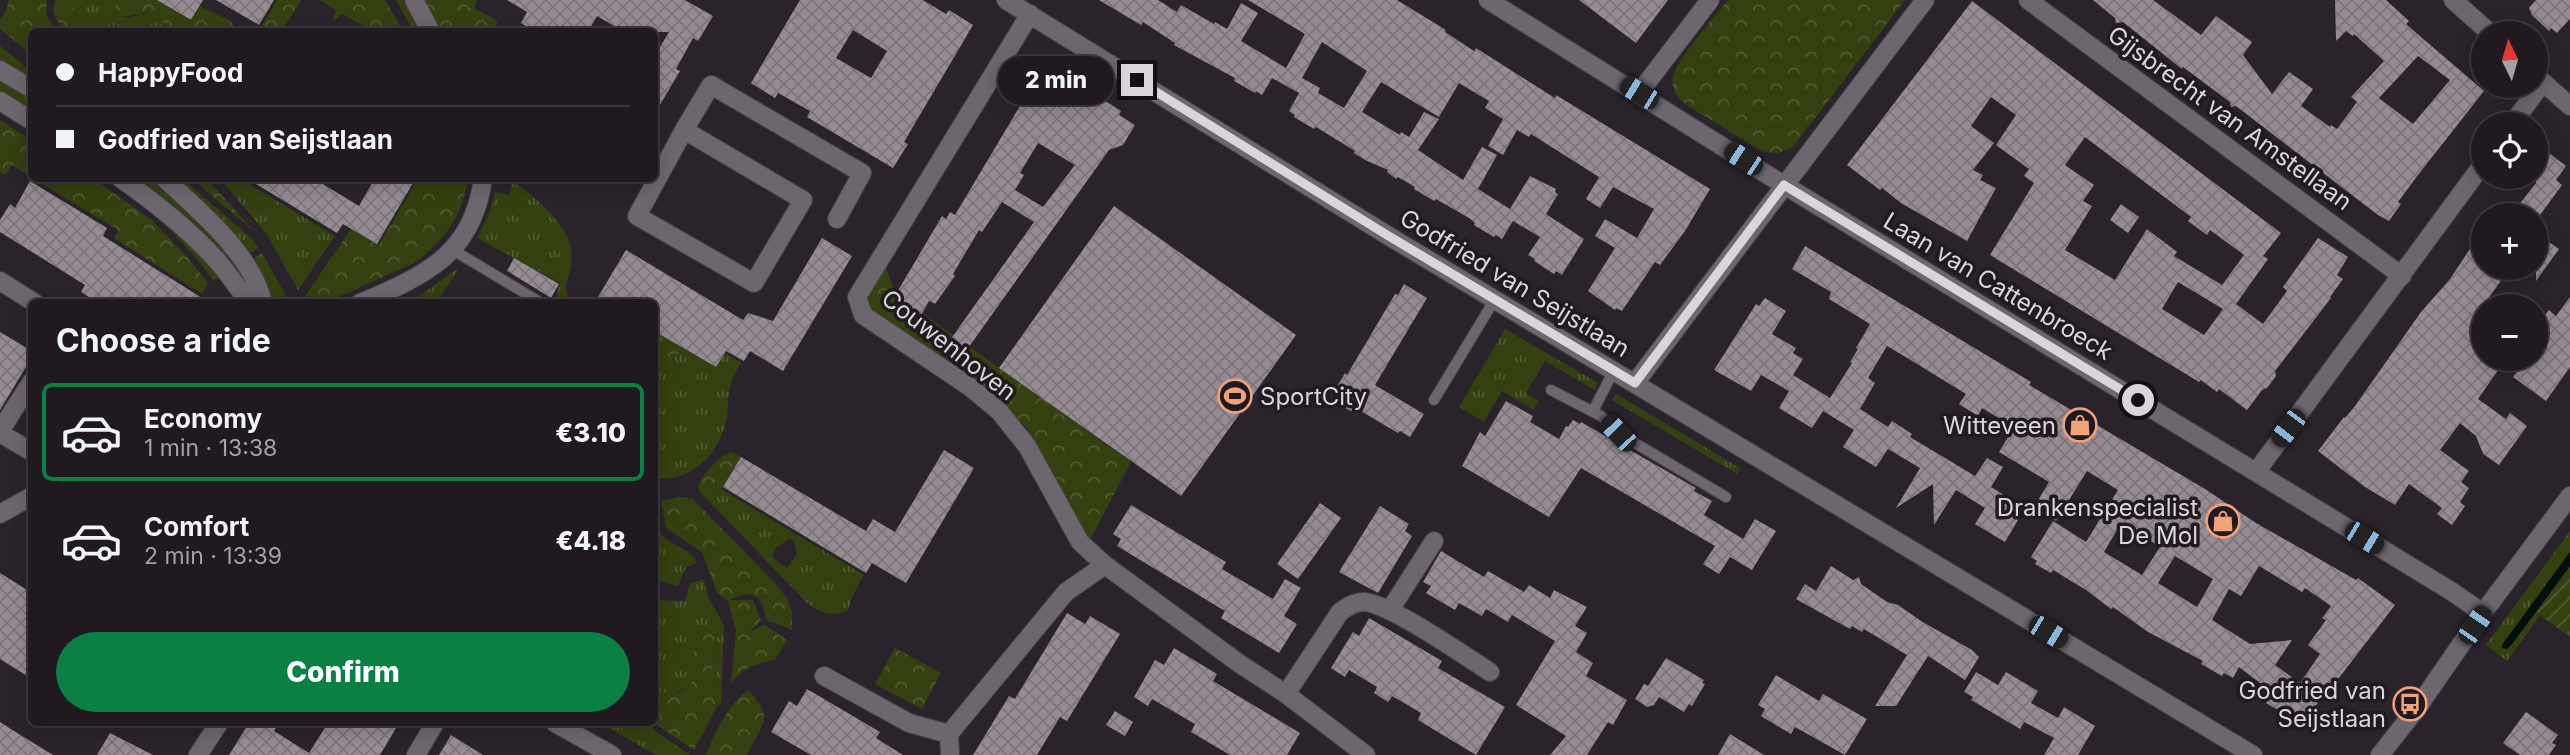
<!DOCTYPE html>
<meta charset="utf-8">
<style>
body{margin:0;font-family:Inter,sans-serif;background:#282329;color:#f1f3f6;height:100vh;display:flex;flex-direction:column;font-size:26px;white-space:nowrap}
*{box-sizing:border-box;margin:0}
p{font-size:23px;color:#a2a1a5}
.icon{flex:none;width:38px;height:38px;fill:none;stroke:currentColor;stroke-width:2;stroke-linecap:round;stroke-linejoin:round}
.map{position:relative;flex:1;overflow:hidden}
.side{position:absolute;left:28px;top:299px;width:630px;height:427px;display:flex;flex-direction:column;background:#201a20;border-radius:10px;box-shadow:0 4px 18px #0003,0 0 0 2px #3d383e}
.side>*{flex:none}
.top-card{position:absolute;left:28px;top:28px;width:630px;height:154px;border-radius:10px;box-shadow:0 4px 18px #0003,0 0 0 2px #3d383e;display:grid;align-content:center;height:154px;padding:0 28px;background:#201a20}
.needle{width:46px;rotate:355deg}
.controls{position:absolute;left:2471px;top:21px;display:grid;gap:14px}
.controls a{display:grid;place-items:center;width:77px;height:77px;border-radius:50%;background:#201a20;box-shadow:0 4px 18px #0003,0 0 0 2px #3d383e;font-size:35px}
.end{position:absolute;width:32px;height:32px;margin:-16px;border:9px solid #d9d5da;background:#111;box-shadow:0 0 0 4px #111}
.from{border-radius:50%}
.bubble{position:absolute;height:49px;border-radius:24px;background:#201a20;box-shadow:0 4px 18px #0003,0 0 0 2px #3d383e;font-size:23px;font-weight:800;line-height:49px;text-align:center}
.car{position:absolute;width:21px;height:42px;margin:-21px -10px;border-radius:9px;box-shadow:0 0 5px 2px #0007;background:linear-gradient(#222 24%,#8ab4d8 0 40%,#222 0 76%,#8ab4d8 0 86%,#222 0)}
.top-card b{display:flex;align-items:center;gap:24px;height:66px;font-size:26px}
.top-card b+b{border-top:2px solid #3d383e}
.top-card i{width:18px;height:18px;background:#f1f3f6}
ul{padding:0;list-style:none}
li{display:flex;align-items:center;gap:21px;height:98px;margin:0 14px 10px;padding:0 14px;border:4px solid transparent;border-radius:10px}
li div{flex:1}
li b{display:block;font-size:26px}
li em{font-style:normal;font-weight:800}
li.on{border-color:#0b8043}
li>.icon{width:63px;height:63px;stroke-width:1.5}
h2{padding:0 28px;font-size:32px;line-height:84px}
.cta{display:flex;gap:14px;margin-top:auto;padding:14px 28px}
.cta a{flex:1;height:80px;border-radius:42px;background:#0b8043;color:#fff;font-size:28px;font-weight:800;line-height:80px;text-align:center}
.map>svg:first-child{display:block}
.grass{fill:url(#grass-tufts);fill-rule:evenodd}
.forest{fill:url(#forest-crowns)}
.garden{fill:url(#garden-furrows)}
.water{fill:#030e0f}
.building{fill:url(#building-cross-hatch);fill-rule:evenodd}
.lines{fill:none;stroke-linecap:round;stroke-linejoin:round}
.service-casing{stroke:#464047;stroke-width:12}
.minor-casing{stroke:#464047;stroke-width:20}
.tertiary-casing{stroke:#464047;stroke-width:20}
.service{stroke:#6e666f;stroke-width:10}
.minor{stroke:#6e666f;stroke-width:18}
.tertiary{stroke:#6e666f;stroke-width:18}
.route{stroke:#d9d5da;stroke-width:9}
.labels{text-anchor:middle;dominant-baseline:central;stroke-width:7;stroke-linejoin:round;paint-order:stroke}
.street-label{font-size:24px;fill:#d9d5da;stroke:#211a21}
.poi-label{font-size:24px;fill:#d9d5da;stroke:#211a21;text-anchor:end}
</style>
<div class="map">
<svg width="2570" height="755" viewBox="0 0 2570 755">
<defs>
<pattern id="grass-tufts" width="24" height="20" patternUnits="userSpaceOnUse" patternTransform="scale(1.75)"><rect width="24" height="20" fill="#344010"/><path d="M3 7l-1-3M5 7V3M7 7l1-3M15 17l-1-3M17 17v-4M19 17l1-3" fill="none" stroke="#515b32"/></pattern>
<pattern id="forest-crowns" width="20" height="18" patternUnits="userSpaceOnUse" patternTransform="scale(1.75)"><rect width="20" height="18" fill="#344010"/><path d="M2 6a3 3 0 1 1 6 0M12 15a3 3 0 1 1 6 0" fill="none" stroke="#515b32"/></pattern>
<pattern id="garden-furrows" width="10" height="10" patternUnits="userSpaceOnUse" patternTransform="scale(1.75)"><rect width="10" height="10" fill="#344010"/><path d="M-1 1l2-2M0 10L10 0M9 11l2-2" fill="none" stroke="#515b32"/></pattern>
<pattern id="building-cross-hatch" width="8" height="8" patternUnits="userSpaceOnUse" patternTransform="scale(1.75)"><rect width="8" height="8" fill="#978b93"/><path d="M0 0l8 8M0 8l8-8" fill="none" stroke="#7d747a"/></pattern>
</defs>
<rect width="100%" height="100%" fill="#2a232b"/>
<path class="grass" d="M74,0H114L118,16L128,18L155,11L161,14L166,31H92C83,22 72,14 74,0Z
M396,0H403L420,31H413Z
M0,46L31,71V83L0,63Z
M0,78L31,97V113L0,94Z
M105,179H115L143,199L223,275L214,281C184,241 149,205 105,179Z
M136,179H156L203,222L237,265L232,267L184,216Z
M175,179H183L252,239L258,248L247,256Z
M220,179H241L335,236L298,290L266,233Z
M512,181C533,194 573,229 572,255C572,275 561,284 570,303H559L556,298L560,283L477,238L490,212L495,192L510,195Z
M262,253L290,303H275L250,261Z
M460,267L436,303H403L422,294Z
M1505,329L1598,383L1595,390L1545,361L1526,393L1539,401L1533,410L1502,391L1484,422L1459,407Z
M687,351L716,367L725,353L741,363C738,369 733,376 731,383C728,394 728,405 727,416C721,454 693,481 655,479V356L665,358Z
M1616,394L1740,468L1737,474L1612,400Z
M721,489L864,575L852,597L848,610C834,618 819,612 807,603L703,495L711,497ZM789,539L794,541L797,554L787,568L774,559L772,555L776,548Z
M654,522C663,549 689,543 697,563L686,567L678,586L655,580Z
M2570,531V552L2502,645L2507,649L2536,612L2540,615L2507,661L2486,645Z
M703,579L708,596L724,625L721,702L717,707C708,680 713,661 717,634L688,687L671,694L655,691L654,600L685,601L690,583Z
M600,723H644L690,755H656Z"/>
<path class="forest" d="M9,0H47L46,15L56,31L32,32L31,54L0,29V19L5,13Z
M55,0H74C72,14 83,22 92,31H67C56,22 51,14 55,0Z
M114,0H157L191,21L200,6L231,21L236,31H166L160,13C147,8 135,19 118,16Z
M277,0H301L282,31H270L261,27Z
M320,0H385L403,31H361L363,26L342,14L332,22L336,10Z
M424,0H477L474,8L498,21L492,31H441Z
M1728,0H1905L1793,147L1778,153L1763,152L1685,104C1676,97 1671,87 1673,76C1677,59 1716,15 1728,0Z
M0,120L31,140V177L12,165L5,175L0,172Z
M34,179H94L152,220L188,258L208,283L202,294L114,238L118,230Z
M192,179H207L254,231Z
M418,179H468C463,215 443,244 412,264L325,303H305L303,299L351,229L379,245Z
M884,263L896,294L1131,462L1090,540L1024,425L997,399L866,305V291Z
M655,331L687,351L665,358L655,356Z
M732,452L741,457L721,489L711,497L703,495L698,489C697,479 723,452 732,452Z
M680,497L693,499L774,582L787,598L792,612V630L766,620C763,593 752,589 729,600H753L761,620L750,632L765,625L787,640L775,660C756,664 742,667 731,684L736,631L728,601L717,593L702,552L666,528L661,501Z
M707,632L717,633C713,660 708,680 717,707L694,750L654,723L655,691C669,694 680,696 691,683L696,637Z
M895,648L941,673L922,709L875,684Z
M748,690C777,720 761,723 747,755H706C715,732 728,705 748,690Z"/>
<path class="garden" d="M2570,566V637L2536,612Z"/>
<path class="water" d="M2570,552V566L2512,644L2507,649L2502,648V645Z"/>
<path class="building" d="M157,0H203L191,20Z
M216,0H274L259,25Z
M507,0H685L713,16L698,41L693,38L676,69L680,71L654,115V57L669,32H624L597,16L588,32H535L521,23L527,12Z
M800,0H923L946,14L949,10L973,25L904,142L908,144L893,168L807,117L810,111L778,93L775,98L751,83ZM853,30L887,51L871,78L836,58Z
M1099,0H1158L1177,12L1181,5L1214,24L1215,22L1227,29L1241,3L1258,13L1241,41L1286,68L1305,34L1248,0H1397L1446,30L1445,32L1474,51L1476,48L1555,98L1556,95L1710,189L1685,231L1660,265L1655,262L1622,311L1616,308L1615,310L1588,291L1615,248L1595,236L1605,219L1637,238L1654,209L1613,187L1600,208L1586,199L1599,177L1531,134L1529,137L1517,130L1503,155L1488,146L1503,119L1485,108L1489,101L1459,83L1439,117L1381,82L1362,112L1400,135L1401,132L1409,137L1424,112L1439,119L1418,150L1463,180L1482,147L1497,155L1478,189L1510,209L1530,176L1556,189L1555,192L1558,194L1546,214L1584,239L1562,275L1556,271L1554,274L1534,261L1535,259L1528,255L1540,237L1513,221L1502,239L1496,235L1494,237L1474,225L1475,223L1469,218L1436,199L1434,201L1414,189L1415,187L1398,177L1396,179L1387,172L1388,170L1365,160L1354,153L1355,151L1316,127L1314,129L1294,117L1295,115L1289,111L1299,93L1272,78L1262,95L1256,91L1255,93L1234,81L1235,78L1174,45L1175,43L1143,22L1141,25ZM1322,42L1367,71L1344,108L1318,93L1320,88L1302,78Z
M1579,0H1668L1636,43Z
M2093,0H2153L2201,35L2216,16L2252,42L2243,55L2272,94L2289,72L2313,89L2301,106L2330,127L2331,125L2337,129L2357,102L2351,97L2384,61L2354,34L2353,36L2346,31L2336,41L2335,0H2386L2409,21L2406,24L2414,31L2484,91L2418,175L2398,202L2401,204L2389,221L2378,215L2236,106L2231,107L2230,102L2183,67L2182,69L2123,22L2116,23L2115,18ZM2418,56L2450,80L2413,124L2379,98Z
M2536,0H2570V19L2557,33L2551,28L2549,31L2532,15L2529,8Z
M1972,1L2281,233L2263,256L2268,259L2236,304L2263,324L2287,291L2283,287L2318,238L2348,257L2337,275L2343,279L2330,297L2331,298L2275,371L2276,376L2267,388L2262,390L2247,410L2219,389L2217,392L2201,380L2199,382L1990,255L2034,183L2024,176L2029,169L1996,145L2016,115L1991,97L1971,126L1994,143L1973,170L1983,175L1980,180L1996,188L1967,241L1901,203L1882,188L1880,190L1847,165ZM2085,137L2191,217L2188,221L2207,235L2210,230L2244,255L2222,285L2174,256L2177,252L2147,229L2115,280L2065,250L2092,206L2083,201L2094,185L2065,165ZM2178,282L2223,309L2204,335L2162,309Z
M1042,69L1048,73L1051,69L1060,74L1069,80L1067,84L1100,104L1103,100L1112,105L1121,111L1119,115L1135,125L1123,145L1109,150L966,351L950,340L1034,222L1002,202L982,232L979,230L953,274L955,276L935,304L929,301L920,317L896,303L900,296L896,294L942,216L946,219L950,212L955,215ZM1038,143L1075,165L1043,207L1015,190L1024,175L1020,173Z
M2549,153L2566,166L2556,180L2562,185L2540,215H2511L2536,183V171Z
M246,178H313L359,206L375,178H416L377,244L343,224L337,233Z
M30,181L107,228L103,236L210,303H98L81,292L85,285L0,232V220L10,204L15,208Z
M2121,204L2139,217L2128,233L2110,220Z
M1114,206L1296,335L1181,496L999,368Z
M2483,229V268H2510L2483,306V359H2491L2501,366L2478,399L2506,419L2510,413L2527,426L2499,465L2483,454L2476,436L2460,423L2440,450L2469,471L2461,482L2469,488L2460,502L2465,506L2452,525L2437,514L2442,508L2409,484L2395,505L2365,487L2318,451L2344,417L2345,418L2355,406L2421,312L2450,279Z
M2536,233L2559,249L2536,281Z
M822,238L852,256L783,371L750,351L744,361L726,351L716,367L654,331V303H608L598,297L626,250L743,320L748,313L773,321Z
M1805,246L2031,382L2029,385L2205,489L2256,523L2356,580L2358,578L2395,605L2332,687L2328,684L2305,726L2266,703L2272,692L2239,667L2233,678L2224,673L2222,676L2201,664L2203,661L2148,632L2113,607L2111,609L2086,590L2053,570L2051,573L2035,564L2037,561L2031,557L2053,521L2086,542L2118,490L2087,471L2056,521L2034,507L2049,482L1999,452L2014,427L1982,408L1978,416L1959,404L1966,394L1909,359L1887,346L1868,378L1875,383L1860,409L1888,427L1892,421L1912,434L1910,437L1975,476L1987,458L2003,467L1991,487L2025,508L2005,542L1975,524L1985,508L1956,490L1934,525L1933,484L1896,508L1920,468L1888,449L1876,467L1843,447L1854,430L1823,411L1812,428L1779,408L1789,391L1761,375L1751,391L1714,370L1756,304L1759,306L1765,298L1786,311L1772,334L1796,348L1793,353L1803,359L1793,375L1830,398L1852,363L1850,362L1858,349L1856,348L1870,324L1829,299L1831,292L1792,269ZM2121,523L2160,547L2142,575L2104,552ZM2175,556L2213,579L2197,607L2158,583ZM2259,566L2302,592L2305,588L2331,606L2322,618L2326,620L2308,645L2320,654L2300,683L2275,665L2292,640L2250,644L2212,620L2229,589L2241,596Z
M514,258L559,284L551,298L507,271Z
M1404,284L1427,298L1375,385L1424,414L1410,437L1400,431L1398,433L1359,410L1357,414L1345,408L1337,403L1340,397L1333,393L1345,373L1347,375L1395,294L1398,295Z
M2570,297V367L2546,401L2513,377L2527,359H2536V327L2549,310L2556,316Z
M0,332L32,351V357L0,410Z
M1506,401L1533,416L1530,422L1559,439L1566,426L1568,427L1573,420L1580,424L1581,422L1663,469L1696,488L1694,491L1712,501L1704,515L1743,539L1755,519L1776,531L1752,570L1730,557L1719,574L1703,564L1715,546L1581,468L1549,517L1462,466L1480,432L1485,436Z
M944,450L974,468L906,583L872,563L866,573L723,487L741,457L866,531L873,519L895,532Z
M1320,503L1341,518L1298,579L1277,564Z
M1131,505L1226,562L1222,569L1273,599L1285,579L1301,588L1284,616L1297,624L1279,653L1221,618L1225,611L1117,546L1121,539L1113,534Z
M1380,506L1409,524L1405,531L1412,536L1378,593L1339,572Z
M1441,551L1484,577L1488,571L1524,592L1529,585L1550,598L1554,590L1587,607L1575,626L1587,633L1576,652L1593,663L1586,676L1627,700L1613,725L1608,722L1587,755H1550L1566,736L1516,705L1555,641L1512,615L1508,622L1486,609L1482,616L1459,603L1455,610L1426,593L1431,586L1423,582Z
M1831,566L1853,580L1859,577L1861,584L1887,602L1898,605L1921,621L1972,650L1979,657L1965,680L1928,656L1896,706H1875L1907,655L1864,629L1862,632L1852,626L1850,629L1796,599L1805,584L1816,591Z
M0,573L32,593V679L0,659Z
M1067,613L1085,624L1090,616L1120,634L1067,721L1060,717L1037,755H973L1009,696L1015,699Z
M1369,618L1442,661L1438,668L1505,707L1476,755L1418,720L1421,713L1406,704L1392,696L1388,702L1374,693L1377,687L1349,670L1345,677L1331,668L1353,632L1359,636Z
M1174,648L1217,674L1213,681L1300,733L1287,755H1230L1191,732L1195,724L1152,699L1148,706L1134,697L1155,660L1164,665Z
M1666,658L1704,680L1702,683L1705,684L1692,706L1689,704L1684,712L1659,697L1654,705L1647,707L1635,699L1644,684L1648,686Z
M1976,672L1998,685L2006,672L2038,691L2031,703L2058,718L2064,707L2095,726L2078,755H2044L2054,738L2024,722L2020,729L1971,700L1973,697L1964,692Z
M1776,675L1819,701L1823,694L1867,719L1845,755L1795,727L1791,734L1761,716L1765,709L1758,705Z
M807,689L880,732L876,738L903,755H811L771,732L789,701L797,706Z
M1115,711L1133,722L1125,736L1106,725Z
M2526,712L2558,735L2552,743L2556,745L2549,755H2520L2503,743Z
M0,722L14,731L53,755H0Z
M249,723H279L274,731L309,753L328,723H399L380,755H229Z
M110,733L153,755H97Z
M1730,734L1764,755H1718Z
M451,735L483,755H439Z"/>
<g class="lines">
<defs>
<path id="service" d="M453,250L538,301
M1551,390L1601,416L1618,433L1726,497
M1434,400L1495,299
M1593,411L1614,370"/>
<path id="minor" d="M414,0L431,32
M1006,0L1387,235L2253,755
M1488,0L1784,185L2451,591L2483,613
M2028,0L2402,276
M2453,0L2490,33
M1030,14L857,297L863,315L970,387L999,411L1027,446L1080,542L1105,565L1240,664L1286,694L1366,755
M2536,76L2570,106
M1639,93L1710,0
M2512,124L2543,82
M684,130L803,200L754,283L637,216Z
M684,130L711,85L862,173L837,219
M0,281L35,303
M360,303C424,276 473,255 483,178
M1635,383L1925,0
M0,431L32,381
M0,433L32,452
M2256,472L2483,164
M0,514L32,496
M1390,610L1434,541
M824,676L909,723L949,734
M1286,694L1340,612C1347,607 1354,602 1364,602C1389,603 1465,656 1490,672
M198,755L219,723
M416,755L435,723
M950,755L949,734L1066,592L1105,565"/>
<path id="tertiary" d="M0,70L32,89
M0,101L32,121
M120,178C156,203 191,231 220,264C231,277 239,291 251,303
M164,178C200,212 252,254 263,303
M555,723L612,755
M2380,755L2417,708L2483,613L2570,496"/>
</defs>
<use href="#service" class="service-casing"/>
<use href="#minor" class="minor-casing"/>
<use href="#tertiary" class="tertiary-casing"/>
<use href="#service" class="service"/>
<use href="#minor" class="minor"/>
<use href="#tertiary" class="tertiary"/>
</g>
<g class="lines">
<path class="route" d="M1137,80L1387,235L1635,383L1784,185L2138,400"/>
</g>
<defs>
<symbol id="stadium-ring" viewBox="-11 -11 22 22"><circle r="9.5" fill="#211a21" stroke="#f0a27a" stroke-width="1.5"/><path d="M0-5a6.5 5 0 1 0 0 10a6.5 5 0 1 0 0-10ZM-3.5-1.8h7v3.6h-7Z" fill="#f0a27a"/></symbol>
<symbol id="shop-ring" viewBox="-11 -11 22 22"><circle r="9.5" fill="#211a21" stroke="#f0a27a" stroke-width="1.5"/><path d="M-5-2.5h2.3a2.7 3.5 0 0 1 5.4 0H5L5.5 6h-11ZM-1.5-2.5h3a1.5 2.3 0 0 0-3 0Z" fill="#f0a27a"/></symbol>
<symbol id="bus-ring" viewBox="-11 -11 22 22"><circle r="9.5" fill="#211a21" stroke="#f0a27a" stroke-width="1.5"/><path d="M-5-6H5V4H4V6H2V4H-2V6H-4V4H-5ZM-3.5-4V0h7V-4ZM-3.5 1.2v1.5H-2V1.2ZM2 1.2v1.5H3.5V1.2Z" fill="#f0a27a"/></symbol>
</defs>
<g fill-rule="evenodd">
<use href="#stadium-ring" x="1216" y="377" width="38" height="38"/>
<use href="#shop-ring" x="2061" y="406" width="38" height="38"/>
<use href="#shop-ring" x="2204" y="502" width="38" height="38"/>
<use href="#bus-ring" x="2391" y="685" width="38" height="38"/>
</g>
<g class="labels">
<g class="street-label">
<text transform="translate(2230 118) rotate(36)">Gijsbrecht van Amstellaan</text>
<text transform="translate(1515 283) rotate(31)">Godfried van Seijstlaan</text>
<text transform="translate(1998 286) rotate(31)">Laan van Cattenbroeck</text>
<text transform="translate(949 345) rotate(38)">Couwenhoven</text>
</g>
<g class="poi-label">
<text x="1260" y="396" text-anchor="start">SportCity</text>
<text x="2056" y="425">Witteveen</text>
<text x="2198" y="507">Drankenspecialist<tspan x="2198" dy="28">De Mol</tspan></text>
<text x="2386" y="690">Godfried van<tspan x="2386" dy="28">Seijstlaan</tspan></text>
</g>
</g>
</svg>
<div class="controls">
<a><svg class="needle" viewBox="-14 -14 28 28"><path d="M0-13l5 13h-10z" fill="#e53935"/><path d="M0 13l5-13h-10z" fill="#a2a1a5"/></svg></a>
<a><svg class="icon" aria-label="locate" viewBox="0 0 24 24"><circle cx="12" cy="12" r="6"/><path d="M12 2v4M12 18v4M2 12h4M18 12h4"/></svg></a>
<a>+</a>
<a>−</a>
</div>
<i class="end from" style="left:2138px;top:400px"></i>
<i class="end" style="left:1137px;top:80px"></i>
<div class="bubble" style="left:998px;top:56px;width:116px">2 min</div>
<i class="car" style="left:1639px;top:93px;rotate:301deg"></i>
<i class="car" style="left:1743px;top:159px;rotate:303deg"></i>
<i class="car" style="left:2288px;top:428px;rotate:217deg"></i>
<i class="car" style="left:1618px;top:433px;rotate:316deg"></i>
<i class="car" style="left:2364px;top:538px;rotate:121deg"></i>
<i class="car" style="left:2475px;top:625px;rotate:34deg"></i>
<i class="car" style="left:2048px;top:632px;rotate:121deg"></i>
<div class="top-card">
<b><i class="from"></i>HappyFood</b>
<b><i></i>Godfried van Seijstlaan</b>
</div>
<section class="side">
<h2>Choose a ride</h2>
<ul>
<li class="on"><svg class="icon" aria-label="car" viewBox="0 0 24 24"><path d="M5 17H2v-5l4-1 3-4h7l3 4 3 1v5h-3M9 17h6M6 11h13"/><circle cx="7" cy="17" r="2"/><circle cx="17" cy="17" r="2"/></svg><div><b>Economy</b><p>1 min · 13:38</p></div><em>€3.10</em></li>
<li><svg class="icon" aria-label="car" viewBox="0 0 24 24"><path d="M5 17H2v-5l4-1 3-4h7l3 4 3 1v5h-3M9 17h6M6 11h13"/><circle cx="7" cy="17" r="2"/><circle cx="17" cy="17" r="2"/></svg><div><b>Comfort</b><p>2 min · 13:39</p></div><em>€4.18</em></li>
</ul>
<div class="cta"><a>Confirm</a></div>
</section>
</div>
